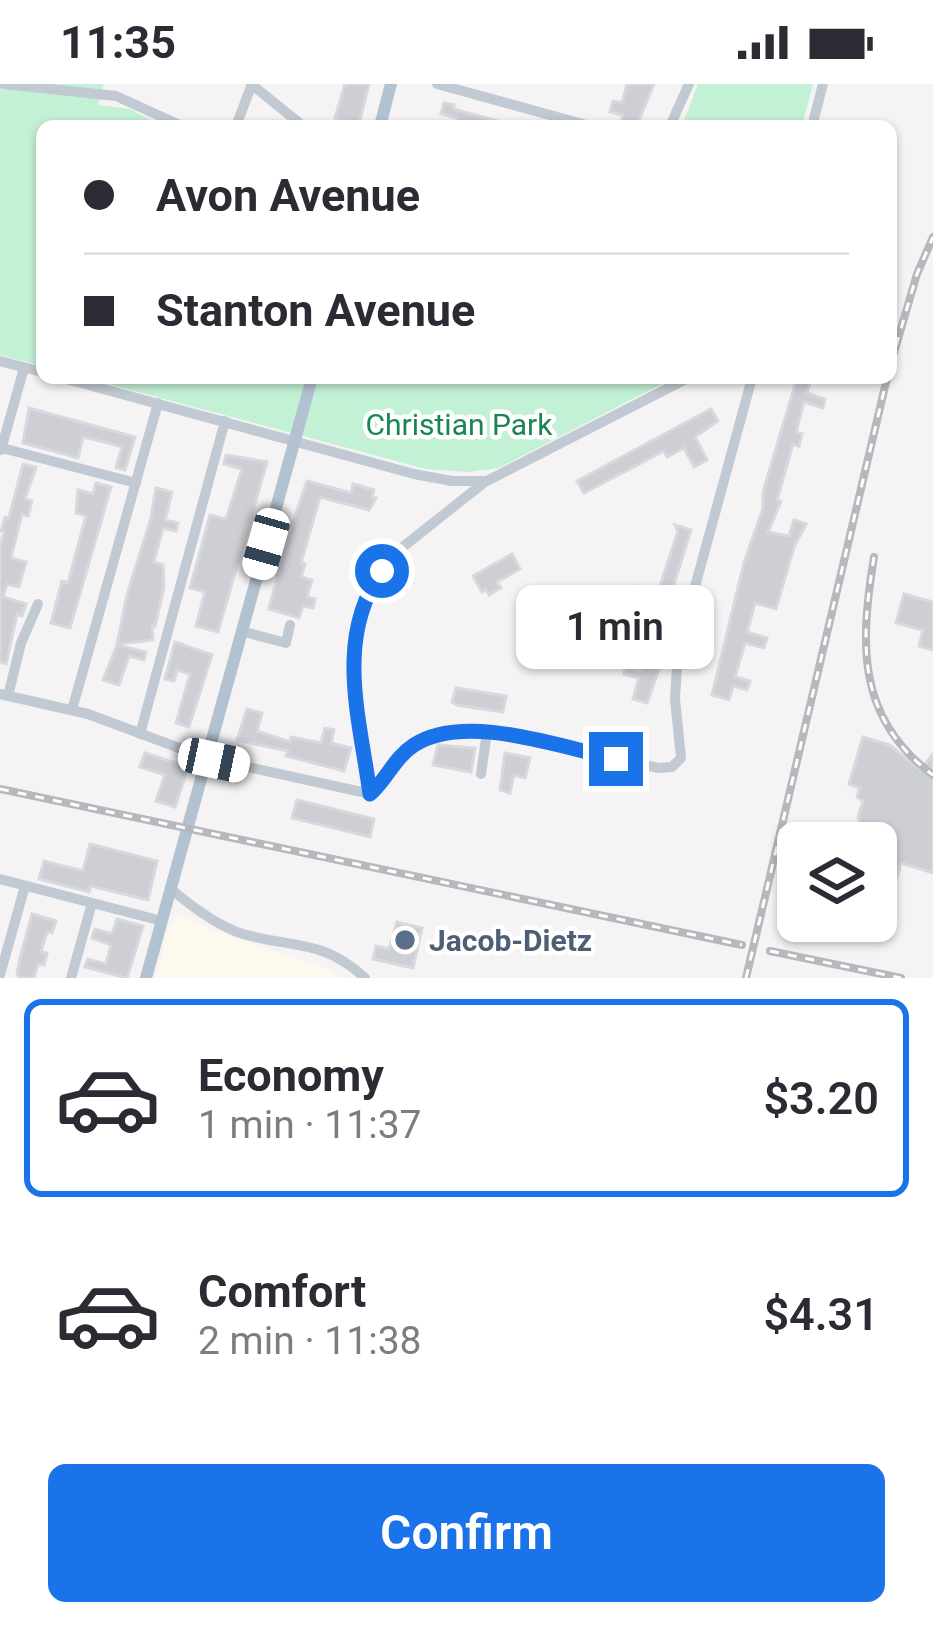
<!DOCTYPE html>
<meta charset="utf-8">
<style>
body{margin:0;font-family:Roboto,sans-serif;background:#f7f7f7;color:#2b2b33;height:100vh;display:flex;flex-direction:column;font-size:45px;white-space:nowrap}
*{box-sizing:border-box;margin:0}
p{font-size:39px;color:#7c7c81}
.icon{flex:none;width:66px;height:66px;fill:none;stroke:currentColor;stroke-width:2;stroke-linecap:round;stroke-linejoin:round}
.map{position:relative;height:894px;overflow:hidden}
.sheet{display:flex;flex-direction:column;background:#fff;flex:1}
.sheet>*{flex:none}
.banner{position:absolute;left:36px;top:36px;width:861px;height:264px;border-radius:18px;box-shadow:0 3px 9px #0004;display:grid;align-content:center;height:264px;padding:0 48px;background:#fff}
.controls{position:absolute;left:777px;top:738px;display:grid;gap:24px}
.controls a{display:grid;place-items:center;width:120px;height:120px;border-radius:18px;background:#fff;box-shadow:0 3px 9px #0004;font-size:60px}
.end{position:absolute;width:54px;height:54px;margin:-27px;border:15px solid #1a73e8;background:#fff;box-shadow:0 0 0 6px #fff}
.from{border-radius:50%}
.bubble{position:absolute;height:84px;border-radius:18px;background:#fff;box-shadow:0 3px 9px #0004;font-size:39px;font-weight:600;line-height:84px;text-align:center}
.car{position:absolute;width:36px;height:72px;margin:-36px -18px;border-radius:15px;box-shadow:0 0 9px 3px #0007;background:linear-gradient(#fff 24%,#345 0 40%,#fff 0 76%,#345 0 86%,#fff 0)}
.banner b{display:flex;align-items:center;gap:42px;height:114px;font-size:45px}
.banner b+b{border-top:3px solid #e1e1e2}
.banner i{width:30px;height:30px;background:#2b2b33}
ul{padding:21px 0 0;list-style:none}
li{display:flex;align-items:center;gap:36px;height:198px;margin:0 24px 18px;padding:0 24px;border:6px solid transparent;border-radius:18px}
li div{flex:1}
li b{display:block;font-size:45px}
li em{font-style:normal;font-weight:600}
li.current{border-color:#1a73e8}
li>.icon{width:108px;height:108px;stroke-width:1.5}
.action{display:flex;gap:24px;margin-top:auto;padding:24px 48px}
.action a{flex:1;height:138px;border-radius:18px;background:#1a73e8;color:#fff;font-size:48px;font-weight:600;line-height:138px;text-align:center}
.status{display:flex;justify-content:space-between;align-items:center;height:84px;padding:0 60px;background:#fff;direction:ltr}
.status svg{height:33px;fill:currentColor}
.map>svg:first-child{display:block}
.commercial{fill:#fdf9ef}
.green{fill:#c3f1d5}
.building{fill:#cdcfd5;stroke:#d7d9de;stroke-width:3}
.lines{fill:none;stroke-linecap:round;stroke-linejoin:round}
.minor{stroke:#c1cad2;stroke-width:10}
.major{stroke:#b3c2d1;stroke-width:12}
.rail-casing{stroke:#b5b8bd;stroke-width:8}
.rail{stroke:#fff;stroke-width:3;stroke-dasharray:9;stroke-linecap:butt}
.route{stroke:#1a73e8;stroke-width:15}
.service-dot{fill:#5c6f8a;stroke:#fff;stroke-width:4.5}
.labels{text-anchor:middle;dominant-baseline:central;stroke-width:9;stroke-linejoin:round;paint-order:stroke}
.park-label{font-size:30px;fill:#17864f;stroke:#fff}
.service-label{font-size:30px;font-weight:bold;fill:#4e5e75;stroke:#fff;text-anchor:start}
</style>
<div class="status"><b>11:35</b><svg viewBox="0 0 49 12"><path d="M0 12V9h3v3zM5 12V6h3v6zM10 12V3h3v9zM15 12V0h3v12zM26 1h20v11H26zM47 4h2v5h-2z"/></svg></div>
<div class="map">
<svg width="933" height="894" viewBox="0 0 933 894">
<rect width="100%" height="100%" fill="#f5f3f3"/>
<path class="commercial" d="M180,830L215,847L326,884L341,894H156L169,841Z"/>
<path class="green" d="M0,0H104L98,21L130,25L161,42H42V282L0,271Z
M698,0H813L802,42H682Z
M86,294H673L499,384L468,388L426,385Z"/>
<path class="building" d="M345,0H369L359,40L335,34Z
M627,0H654L637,41L621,37L623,31L610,28L613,17L622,19Z
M444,19L454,21L453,25L516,42H455L457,34L441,30Z
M797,294H811L807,309L825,315L823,324L804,318L796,348L802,350L799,362L793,360L777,416L781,417L768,448L789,452L794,436L806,440L794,463L776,525L755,519L747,548L767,554L764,564L745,559L735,593L750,597L747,606L733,602L729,616L712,611L744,479L763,424V408Z
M29,324L135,353L125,386L116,384L122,363L109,359L83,353L78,374L23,359Z
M711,325L718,337L695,353L707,376L694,383L684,364L667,373L664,367L584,409L577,397Z
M226,371L267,378L218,548L196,542L205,508L190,504L210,431L226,435L242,385L224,380Z
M23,380L36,383L25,415L32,417L28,432L22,430L11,474L26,478L19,503L7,500L3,513L26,520L22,532L17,530L6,580L0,578V463L4,448L1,447L5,433L9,434Z
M307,397L351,409L353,400L374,406L372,413L376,414L369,426L320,413L301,479L305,480L301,493L312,496L307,513L315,515L313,524L303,522L299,534L269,525L286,458Z
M96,399L111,403L70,544L51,539L62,497L68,499L86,432L76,429L78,406L93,410Z
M156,404L172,408L165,436L178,439L176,447L163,444L156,470L154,478L163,481L164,503L155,542L152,541L153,556L117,560L127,511L151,434Z
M675,441L691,446L664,533L656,579L661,580L647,619L633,615L639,594L624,590L626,582L640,587L648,550L645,549L653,514L636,509L637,502L658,508L678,447Z
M512,470L520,485L497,498L501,504L489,511L486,505L482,508L473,492Z
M904,510L933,518V566L919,562L923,546L896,539Z
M175,558L212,571L189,643L176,639L190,590L177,586L174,597L165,595Z
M117,561L146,568L144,576L129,572L119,601L103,596Z
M456,604L506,612L503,628L457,621L452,618Z
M247,625L262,629L257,647L290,658L291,653L321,659L325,644L334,646L331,659L351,664L344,687L286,672L288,667L237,656Z
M863,653L890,661L920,686L933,670V789L901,779L897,794L890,792L894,778L887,776L883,767L876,770V759H869L858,734L863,717L857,713L860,704L849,700Z
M438,661L475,664L471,688L433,681Z
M145,669L188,683L175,723L156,717L165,691L140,683Z
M505,669L530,674L525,694L514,691L510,709L500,706Z
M297,716L374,735L370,753L292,734Z
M90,760L157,777L148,816L91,802L89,808L39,795L44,777L83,787Z
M32,830L56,837L52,849L47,848L41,868L47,869L44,881L38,880L34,894H20L17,890L20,874Z
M117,835L143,842L127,894L85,883L88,875L106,880L111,861L92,854L95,845L112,850Z
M397,838L422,844L413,884L373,875L376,862L389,865Z"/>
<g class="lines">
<path class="minor" d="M4,0L116,12L182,42
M251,0L303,42
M437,0L590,42
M236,42L252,0
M670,42L689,0
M812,42L823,0
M0,277L42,288
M63,294L414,390L452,397H487L688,294
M2,364L136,399
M1,366L24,284
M241,547L286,559L290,541
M0,610L88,630L206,674L371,710L409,664L432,652L456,646L487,648L659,684L672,683L681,674L675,615L678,565L752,294
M8,612L21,559L38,520
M72,626L158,319
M140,650L225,337
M481,690L487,648
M371,710L352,579L362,524L379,490L399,466L486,397
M0,795L162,837
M171,805C191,822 217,842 243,850C293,864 323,855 365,894
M0,891L25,802
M71,894L92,819"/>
<path class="major" d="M380,42L391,0
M146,894L312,294"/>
<defs>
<path id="rail" d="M891,279L917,190L933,153
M874,473C860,559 856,634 933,691
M0,705L742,861
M770,867L901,894
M746,894L887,294"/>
</defs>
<use href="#rail" class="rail-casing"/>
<use href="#rail" class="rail"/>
</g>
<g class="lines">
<path class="route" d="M382,487C334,554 360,635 370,710C387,695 394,674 414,661C465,628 560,663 616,675"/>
</g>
<circle class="service-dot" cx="405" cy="856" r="12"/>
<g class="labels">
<g class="park-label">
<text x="459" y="340">Christian Park</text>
</g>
<g class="service-label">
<text x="429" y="856">Jacob-Dietz</text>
</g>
</g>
</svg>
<div class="controls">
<a><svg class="icon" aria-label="layers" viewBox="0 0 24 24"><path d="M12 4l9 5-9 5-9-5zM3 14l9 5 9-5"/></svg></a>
</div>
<i class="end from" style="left:382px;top:487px"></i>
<i class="end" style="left:616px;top:675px"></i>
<div class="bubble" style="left:516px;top:501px;width:198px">1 min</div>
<i class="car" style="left:266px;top:460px;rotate:196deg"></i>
<i class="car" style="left:214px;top:676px;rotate:102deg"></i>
<div class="banner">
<b><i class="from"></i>Avon Avenue</b>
<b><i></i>Stanton Avenue</b>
</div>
</div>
<section class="sheet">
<ul>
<li class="current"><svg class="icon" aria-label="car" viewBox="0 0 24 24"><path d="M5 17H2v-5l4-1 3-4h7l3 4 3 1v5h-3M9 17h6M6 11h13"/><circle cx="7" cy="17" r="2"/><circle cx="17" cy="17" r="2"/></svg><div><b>Economy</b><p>1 min · 11:37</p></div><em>$3.20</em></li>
<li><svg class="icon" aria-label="car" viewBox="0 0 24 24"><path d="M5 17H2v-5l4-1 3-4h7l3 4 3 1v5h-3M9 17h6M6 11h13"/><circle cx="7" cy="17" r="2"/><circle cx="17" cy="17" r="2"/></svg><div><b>Comfort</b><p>2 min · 11:38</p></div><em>$4.31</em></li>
</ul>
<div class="action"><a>Confirm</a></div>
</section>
